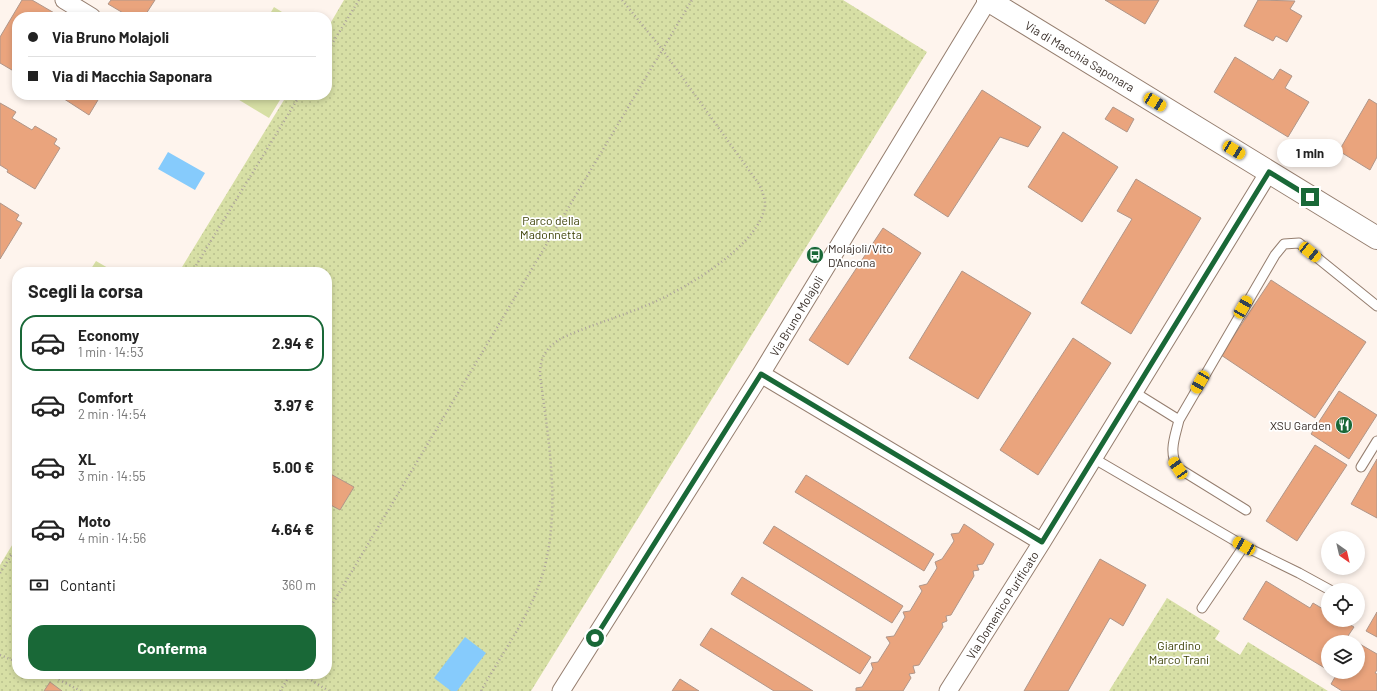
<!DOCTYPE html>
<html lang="it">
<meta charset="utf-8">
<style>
body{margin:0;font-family:Barlow,sans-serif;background:#f2f2f2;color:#222;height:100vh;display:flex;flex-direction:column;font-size:15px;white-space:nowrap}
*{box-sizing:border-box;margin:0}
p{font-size:13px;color:#767676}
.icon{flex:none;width:22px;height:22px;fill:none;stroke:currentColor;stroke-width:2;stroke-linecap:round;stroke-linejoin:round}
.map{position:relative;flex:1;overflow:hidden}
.drawer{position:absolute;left:12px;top:267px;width:320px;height:412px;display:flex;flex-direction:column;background:#fff;border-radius:16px;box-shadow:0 2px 6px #0003}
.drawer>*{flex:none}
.hud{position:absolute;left:12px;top:12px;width:320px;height:88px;border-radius:16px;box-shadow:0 2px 6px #0003;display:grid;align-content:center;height:88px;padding:0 16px;background:#fff}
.needle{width:26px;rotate:146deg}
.fabs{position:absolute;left:1321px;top:531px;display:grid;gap:8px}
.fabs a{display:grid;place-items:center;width:44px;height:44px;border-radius:50%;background:#fff;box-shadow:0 2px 6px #0003;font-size:20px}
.end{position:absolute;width:18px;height:18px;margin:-9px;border:5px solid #196837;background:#fff;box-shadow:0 0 0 2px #fff}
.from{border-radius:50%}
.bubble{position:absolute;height:28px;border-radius:14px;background:#fff;box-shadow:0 2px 6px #0003;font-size:13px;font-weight:700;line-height:28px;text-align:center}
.car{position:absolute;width:12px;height:24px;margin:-12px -6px;border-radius:5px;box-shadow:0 0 3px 1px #0007;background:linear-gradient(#f5c518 24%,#345 0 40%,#f5c518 0 76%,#345 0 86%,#f5c518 0)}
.hud b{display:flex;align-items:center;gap:14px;height:38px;font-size:15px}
.hud b+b{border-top:1px solid #e0e0e0}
.hud i{width:10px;height:10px;background:#222}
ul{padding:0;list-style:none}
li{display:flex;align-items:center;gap:12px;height:56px;margin:0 8px 6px;padding:0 8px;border:2px solid transparent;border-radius:16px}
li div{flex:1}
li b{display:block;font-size:15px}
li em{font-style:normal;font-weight:700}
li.active{border-color:#196837}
li>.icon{width:36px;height:36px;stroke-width:1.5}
h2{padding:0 16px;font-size:18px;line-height:48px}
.pay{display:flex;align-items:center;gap:10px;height:44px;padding:0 16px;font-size:15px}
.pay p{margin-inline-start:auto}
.primary-button{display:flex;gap:8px;margin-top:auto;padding:8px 16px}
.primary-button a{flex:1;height:46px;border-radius:16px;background:#196837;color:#fff;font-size:16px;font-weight:700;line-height:46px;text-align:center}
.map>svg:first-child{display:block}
.green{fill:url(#green-dots)}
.pitch{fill:#d7dfa5}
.water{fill:#86cbfc}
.building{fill:#eaa47d;stroke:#b09689}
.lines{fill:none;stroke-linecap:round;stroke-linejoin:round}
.service-casing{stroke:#957e6f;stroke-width:11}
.minor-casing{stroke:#957e6f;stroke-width:19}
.tertiary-casing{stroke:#957e6f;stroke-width:24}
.path{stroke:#aba19b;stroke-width:2.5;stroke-dasharray:1 3;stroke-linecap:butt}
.service{stroke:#fff;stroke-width:9}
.minor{stroke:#fff;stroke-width:17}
.tertiary{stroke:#fff;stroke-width:22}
.route{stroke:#196837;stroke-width:5}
.labels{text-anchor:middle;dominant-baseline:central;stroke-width:3.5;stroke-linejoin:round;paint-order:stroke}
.street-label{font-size:12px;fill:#382e28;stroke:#fff}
.park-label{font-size:12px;fill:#3c4005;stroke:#fff}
.poi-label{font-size:12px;fill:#382e28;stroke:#fff;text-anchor:start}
</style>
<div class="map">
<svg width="1377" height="691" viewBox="0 0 1377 691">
<defs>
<pattern id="green-dots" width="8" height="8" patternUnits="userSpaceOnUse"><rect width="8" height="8" fill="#d7dfa5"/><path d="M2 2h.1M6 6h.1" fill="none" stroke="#b9c08e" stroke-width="1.8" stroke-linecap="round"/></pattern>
</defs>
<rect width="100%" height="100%" fill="#fef4ed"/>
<path class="green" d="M344,0H843L927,52L531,691H0V565L17,537V674H327V272H179L287,95H327V29Z
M1167,598L1220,631L1215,639L1240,655L1248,642L1328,691H1109Z"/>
<path class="pitch" d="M274,7L290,17H268Z
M231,95H283L269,118Z
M96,261L115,272H89Z"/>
<path class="water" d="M168,152L205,173L195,190L158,169Z
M465,637L486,653L457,691H451L434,678Z"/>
<path class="building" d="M22,0H32L56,14L54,17H17V73L0,63V37Z
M111,0H155L144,17H130L108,4Z
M1105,0H1159L1145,24Z
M1258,0L1295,1L1290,9L1302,16L1287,42L1276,36L1273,41L1244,26Z
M1235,57L1273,80L1280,69L1292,76L1285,88L1309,102L1288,137L1214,92Z
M982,90L1041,127L1028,147L1000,137L948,217L914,195Z
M58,95H101L89,115Z
M1369,99L1377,104V157L1370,170L1339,151Z
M0,103L16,112L12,118L32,130L35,126L57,139L54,144L60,148L35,189L7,172L8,170L0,165Z
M1113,107L1134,119L1127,132L1105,119Z
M1063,132L1118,167L1082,222L1028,187Z
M1136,179L1201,218L1131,334L1081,303L1132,219L1117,211Z
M0,203L19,215L16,220L22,223L0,259Z
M883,228L921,253L848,365L809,340Z
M962,271L1031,313L978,399L909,358Z
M1271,280L1366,342L1315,418L1221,355Z
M1073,338L1111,363L1038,475L1000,450Z
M1339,391L1377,415L1349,459L1311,434Z
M1315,445L1347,465L1297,541L1266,521Z
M1377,459V518L1351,504Z
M327,472L354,487L340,510L327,503Z
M806,475L934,554L924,571L795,492Z
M964,524L994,544L983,564L977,565L979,570L973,571L974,576L951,615L946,616L947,621L942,623L943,627L919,665L913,666L915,673L909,674L911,678L903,691H856V688L862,687L873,669L871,663L878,662L890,643L886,637L894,636L905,617L903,612L910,611L922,591L919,586L927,584L937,568L935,562L942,559L954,541L951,534L959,533Z
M774,526L903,606L892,623L763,543Z
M1100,559L1146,585L1123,626L1110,618L1068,691H1024Z
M742,577L871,657L860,674L731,594Z
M1266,581L1310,608L1313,603L1328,612V620H1342L1354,627L1344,642H1328V670L1243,619Z
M1377,612V637L1366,631Z
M711,628L813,691H774L700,645Z
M1358,643L1377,654V670L1375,673L1377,674V691H1342L1331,684L1338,672H1358Z
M680,679L699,691H672Z
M50,682L62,691H44Z"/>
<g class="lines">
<defs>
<path id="service" d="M1134,392L1179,420
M1093,458L1244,546L1299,573L1330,590
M1361,467L1377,441
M1246,510L1178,468C1168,452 1175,437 1179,420L1275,255L1284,244L1299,243L1377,306
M1202,608L1244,546"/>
<path id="minor" d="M64,0L92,17
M761,374L1042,542
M561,691L761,374L988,0
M948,691L1042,542L1269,172"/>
<path id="tertiary" d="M988,0L1377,238"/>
</defs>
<use href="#service" class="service-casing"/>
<use href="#minor" class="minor-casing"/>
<use href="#tertiary" class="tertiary-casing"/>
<path class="path" d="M327,52L359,0
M192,272L300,95
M0,573L17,546
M327,613L692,0
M0,655L17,662
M48,674L81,691
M301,674L329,691
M280,691L291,674
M481,691C499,658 524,624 537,590C564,523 549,444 540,375C540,356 547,346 564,337C593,324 623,316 652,303C685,289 763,243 765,204C765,197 762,191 759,184L662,49L622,0"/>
<use href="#service" class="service"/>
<use href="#minor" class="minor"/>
<use href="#tertiary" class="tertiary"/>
</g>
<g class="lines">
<path class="route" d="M595,638L761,374L1042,542L1269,172L1310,197"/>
</g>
<defs>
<symbol id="bus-disc" viewBox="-11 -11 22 22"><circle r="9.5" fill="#196837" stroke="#fff"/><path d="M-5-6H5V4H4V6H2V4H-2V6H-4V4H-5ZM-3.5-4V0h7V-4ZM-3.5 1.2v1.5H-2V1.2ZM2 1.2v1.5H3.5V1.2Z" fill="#fff"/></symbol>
<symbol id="restaurant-disc" viewBox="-11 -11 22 22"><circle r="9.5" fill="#196837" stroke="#fff"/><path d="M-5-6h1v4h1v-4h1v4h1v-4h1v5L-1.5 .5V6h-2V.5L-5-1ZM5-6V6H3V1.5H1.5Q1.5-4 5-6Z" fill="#fff"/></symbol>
</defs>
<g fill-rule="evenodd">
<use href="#bus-disc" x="805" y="245" width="20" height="20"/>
<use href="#restaurant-disc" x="1334" y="415" width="20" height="20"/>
</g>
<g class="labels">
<g class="street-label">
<text transform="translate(1080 56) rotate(31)">Via di Macchia Saponara</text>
<text transform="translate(796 316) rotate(-59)">Via Bruno Molajoli</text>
<text transform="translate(1002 605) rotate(-58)">Via Domenico Purificato</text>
</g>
<g class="park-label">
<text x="551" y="220">Parco della<tspan x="551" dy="14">Madonnetta</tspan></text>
<text x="1179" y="645">Giardino<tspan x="1179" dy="14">Marco Trani</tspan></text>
</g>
<g class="poi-label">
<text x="828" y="248">Molajoli/Vito<tspan x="828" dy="14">D'Ancona</tspan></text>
<text x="1331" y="425" text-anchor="end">XSU Garden</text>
</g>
</g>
</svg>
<div class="fabs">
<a><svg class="needle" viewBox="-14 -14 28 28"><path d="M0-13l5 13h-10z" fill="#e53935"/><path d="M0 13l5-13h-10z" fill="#767676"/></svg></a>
<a><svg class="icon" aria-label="locate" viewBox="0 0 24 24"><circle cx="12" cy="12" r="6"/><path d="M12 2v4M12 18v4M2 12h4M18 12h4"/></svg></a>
<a><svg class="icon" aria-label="layers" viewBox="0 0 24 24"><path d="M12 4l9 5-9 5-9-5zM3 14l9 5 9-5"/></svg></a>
</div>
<i class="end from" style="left:595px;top:638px"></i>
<i class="end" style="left:1310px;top:197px"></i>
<div class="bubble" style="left:1277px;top:139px;width:66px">1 min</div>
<i class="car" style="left:1155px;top:102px;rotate:121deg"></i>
<i class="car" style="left:1234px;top:150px;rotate:121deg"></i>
<i class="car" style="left:1310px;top:252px;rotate:129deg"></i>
<i class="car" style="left:1243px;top:307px;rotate:30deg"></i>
<i class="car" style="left:1200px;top:382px;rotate:210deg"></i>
<i class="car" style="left:1178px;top:468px;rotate:326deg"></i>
<i class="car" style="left:1244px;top:546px;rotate:300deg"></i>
<div class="hud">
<b><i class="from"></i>Via Bruno Molajoli</b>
<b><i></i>Via di Macchia Saponara</b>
</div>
<section class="drawer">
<h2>Scegli la corsa</h2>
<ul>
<li class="active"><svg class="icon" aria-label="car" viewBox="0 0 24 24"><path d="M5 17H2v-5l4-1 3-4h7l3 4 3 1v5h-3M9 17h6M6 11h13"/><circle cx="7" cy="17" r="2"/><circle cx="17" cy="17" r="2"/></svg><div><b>Economy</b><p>1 min · 14:53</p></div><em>2.94 €</em></li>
<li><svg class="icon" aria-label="car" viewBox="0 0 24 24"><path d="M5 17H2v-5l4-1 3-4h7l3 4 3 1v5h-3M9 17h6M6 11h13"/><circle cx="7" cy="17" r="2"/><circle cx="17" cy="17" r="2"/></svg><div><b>Comfort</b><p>2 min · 14:54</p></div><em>3.97 €</em></li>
<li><svg class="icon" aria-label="car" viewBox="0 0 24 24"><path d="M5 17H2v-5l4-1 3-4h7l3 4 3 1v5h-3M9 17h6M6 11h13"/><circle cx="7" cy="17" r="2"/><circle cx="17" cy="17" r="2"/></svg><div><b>XL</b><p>3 min · 14:55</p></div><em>5.00 €</em></li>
<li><svg class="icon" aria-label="car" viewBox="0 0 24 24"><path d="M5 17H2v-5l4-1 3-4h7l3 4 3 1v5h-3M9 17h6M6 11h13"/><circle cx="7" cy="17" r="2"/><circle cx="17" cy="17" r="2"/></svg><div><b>Moto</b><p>4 min · 14:56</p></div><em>4.64 €</em></li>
</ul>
<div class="pay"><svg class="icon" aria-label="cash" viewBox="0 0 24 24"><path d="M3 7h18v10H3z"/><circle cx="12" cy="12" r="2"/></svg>Contanti<p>360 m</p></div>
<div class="primary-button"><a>Conferma</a></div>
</section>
</div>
